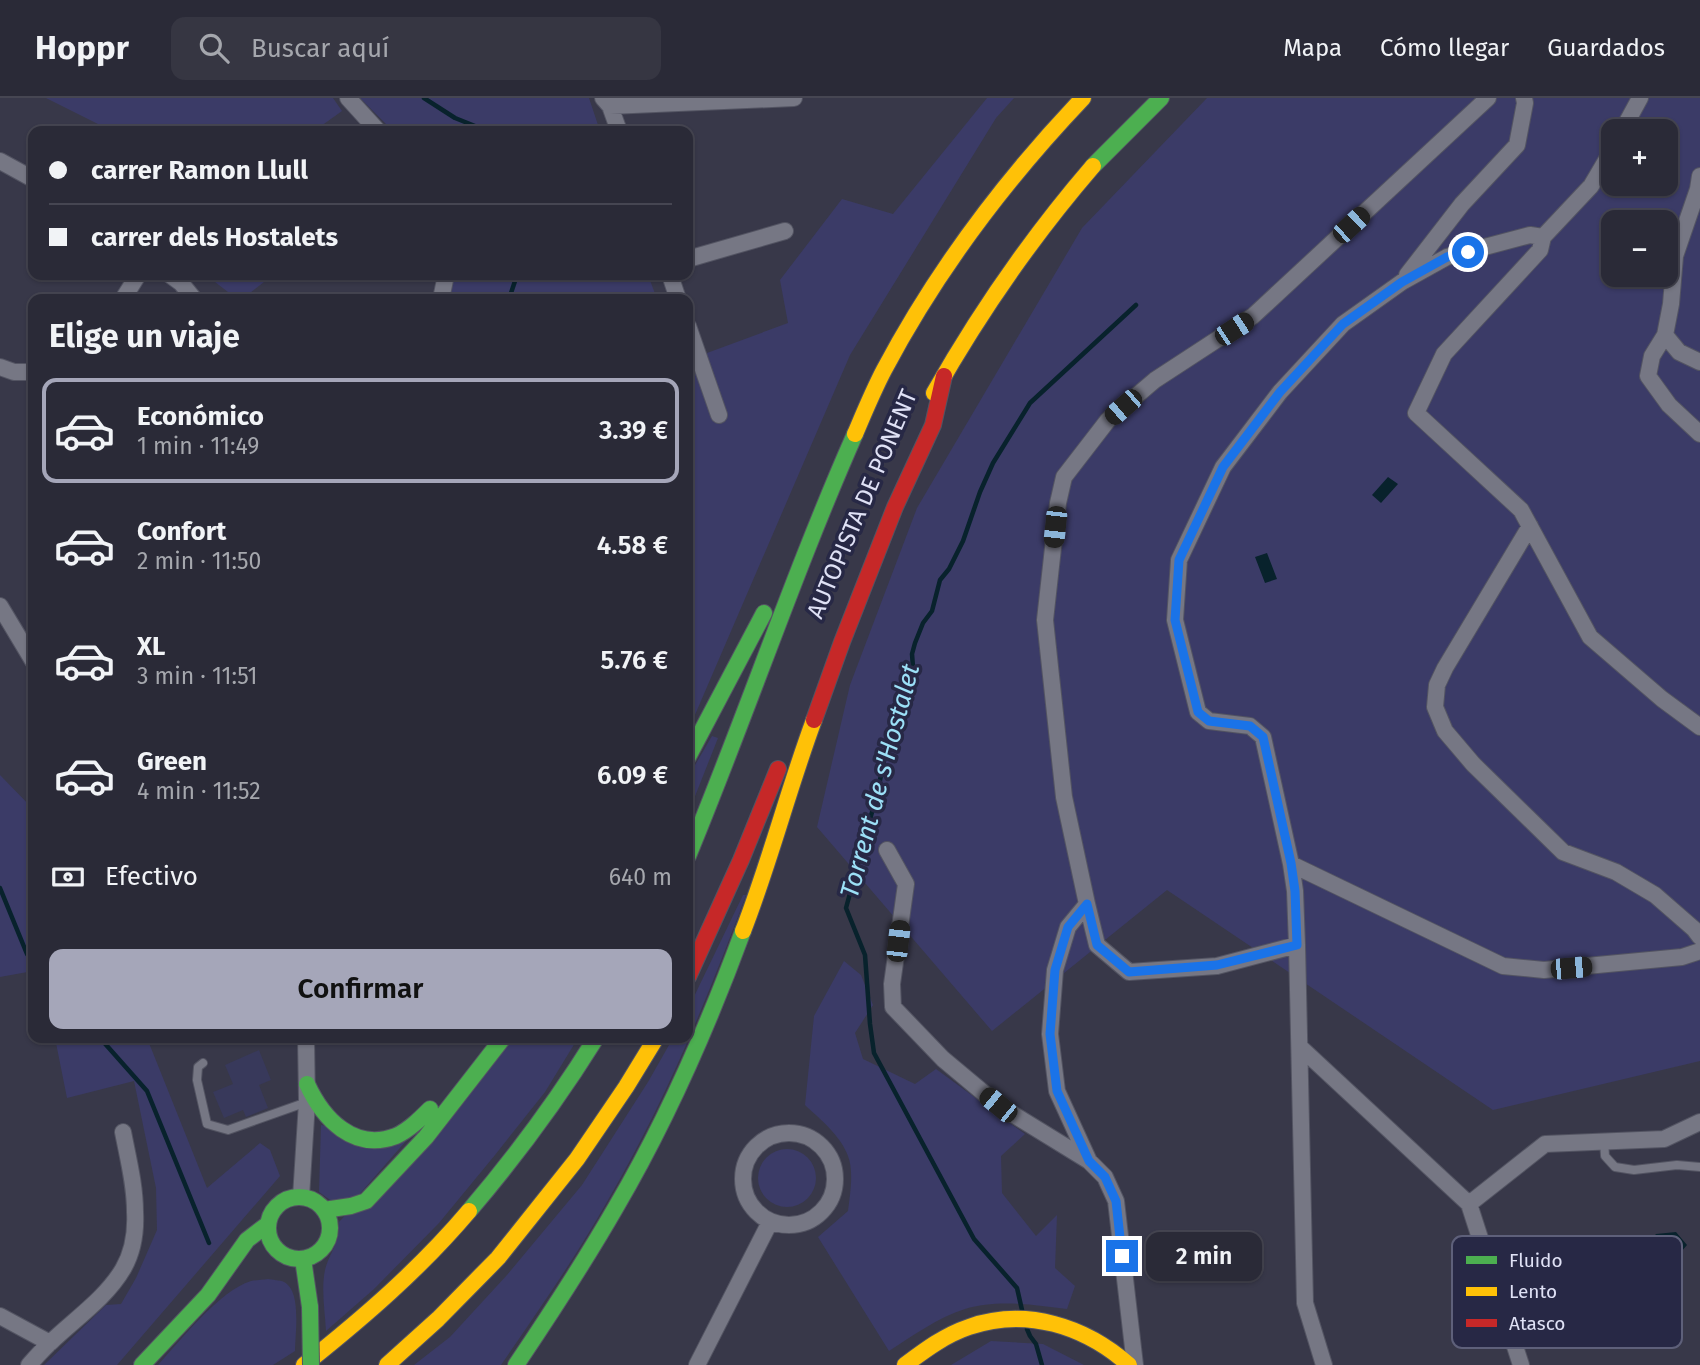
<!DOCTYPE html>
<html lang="es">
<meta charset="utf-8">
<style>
body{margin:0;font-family:"Fira Sans",sans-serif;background:#363642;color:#f1f3f6;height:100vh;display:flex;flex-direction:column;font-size:26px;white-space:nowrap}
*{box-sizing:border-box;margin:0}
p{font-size:23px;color:#a5a7ad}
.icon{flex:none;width:38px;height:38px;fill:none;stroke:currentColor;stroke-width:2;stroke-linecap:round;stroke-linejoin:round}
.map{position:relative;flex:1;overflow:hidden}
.panel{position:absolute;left:28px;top:196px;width:665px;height:749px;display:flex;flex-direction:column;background:#2a2a37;border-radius:14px;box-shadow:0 2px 5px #0004,0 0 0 2px #464652}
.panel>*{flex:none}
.top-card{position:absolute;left:28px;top:28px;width:665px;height:154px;border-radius:14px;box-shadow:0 2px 5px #0004,0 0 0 2px #464652;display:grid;align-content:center;height:154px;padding:0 21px;background:#2a2a37}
.buttons{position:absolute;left:1601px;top:21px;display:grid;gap:14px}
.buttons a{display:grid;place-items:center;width:77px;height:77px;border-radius:14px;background:#2a2a37;box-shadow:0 2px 5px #0004,0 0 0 2px #464652;font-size:35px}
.end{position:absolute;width:32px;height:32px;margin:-16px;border:9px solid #1a73e8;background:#fff;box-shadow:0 0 0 4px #fff}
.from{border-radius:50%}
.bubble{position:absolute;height:49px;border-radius:14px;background:#2a2a37;box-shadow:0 2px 5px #0004,0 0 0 2px #464652;font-size:23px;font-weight:600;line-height:49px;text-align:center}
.car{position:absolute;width:21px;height:42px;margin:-21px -10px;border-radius:9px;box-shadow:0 0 5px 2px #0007;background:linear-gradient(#222 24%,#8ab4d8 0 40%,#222 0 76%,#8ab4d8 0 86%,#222 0)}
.top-card b{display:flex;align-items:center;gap:24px;height:66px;font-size:26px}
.top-card b+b{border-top:2px solid #464652}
.top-card i{width:18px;height:18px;background:#f1f3f6}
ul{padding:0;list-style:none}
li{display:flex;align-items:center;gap:21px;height:105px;margin:0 14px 10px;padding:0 7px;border:4px solid transparent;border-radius:14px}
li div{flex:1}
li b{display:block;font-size:26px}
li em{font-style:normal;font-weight:600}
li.selected{border-color:#a5a6b9}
li>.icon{width:63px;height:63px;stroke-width:1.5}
h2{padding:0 21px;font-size:32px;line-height:84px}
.pay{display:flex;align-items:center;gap:18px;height:77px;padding:0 21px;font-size:26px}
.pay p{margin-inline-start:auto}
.cta{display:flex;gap:14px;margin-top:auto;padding:14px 21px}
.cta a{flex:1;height:80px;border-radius:14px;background:#a5a6b9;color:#111;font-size:28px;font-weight:600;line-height:80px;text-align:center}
header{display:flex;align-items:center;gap:42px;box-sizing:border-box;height:98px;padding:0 35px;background:#2a2a37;border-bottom:2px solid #464652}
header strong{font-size:33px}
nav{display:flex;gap:38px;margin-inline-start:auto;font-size:24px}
.search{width:490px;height:63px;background:#363642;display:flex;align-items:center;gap:18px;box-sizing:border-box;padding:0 24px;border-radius:14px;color:#a5a7ad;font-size:26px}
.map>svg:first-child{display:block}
.built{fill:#38395b}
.green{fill:#3b3b67;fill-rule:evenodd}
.water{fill:#08222c}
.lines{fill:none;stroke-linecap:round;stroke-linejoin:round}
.stream{stroke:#08222c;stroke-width:4.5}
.lane-casing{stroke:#535462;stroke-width:10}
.street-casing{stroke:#535462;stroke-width:18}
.fast-casing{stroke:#535462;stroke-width:18}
.slow-casing{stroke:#535462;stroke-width:18}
.jam-casing{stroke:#535462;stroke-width:18}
.lane{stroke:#767784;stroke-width:8}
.street{stroke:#767784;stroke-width:16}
.fast{stroke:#4caf50;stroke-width:16}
.slow{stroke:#ffc107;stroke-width:16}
.jam{stroke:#c62828;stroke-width:16}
.fast-bridge-casing{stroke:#535462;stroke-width:18;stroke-linecap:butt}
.fast-bridge{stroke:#4caf50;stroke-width:16}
.route{stroke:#1a73e8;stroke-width:9}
.labels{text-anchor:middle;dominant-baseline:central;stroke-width:7;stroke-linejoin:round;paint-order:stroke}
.street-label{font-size:24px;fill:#dfe1f5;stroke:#272845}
.water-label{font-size:26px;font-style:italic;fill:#9ce0f7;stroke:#272845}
.key{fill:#272845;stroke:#5e607a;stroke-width:2}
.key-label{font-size:19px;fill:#dfe1f5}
</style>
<header>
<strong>Hoppr</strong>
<div class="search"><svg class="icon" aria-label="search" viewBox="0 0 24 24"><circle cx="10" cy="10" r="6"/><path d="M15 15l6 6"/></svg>Buscar aquí</div>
<nav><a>Mapa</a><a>Cómo llegar</a><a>Guardados</a></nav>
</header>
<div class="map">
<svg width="1700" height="1267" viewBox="0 0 1700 1267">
<rect width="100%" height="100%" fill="#383849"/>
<path class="built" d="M259,952L271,982L259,987L268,1010L246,1019L243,1012L224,1020L213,994L233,986L225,967Z"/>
<path class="green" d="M46,0H333L342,13L314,33H112Z
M360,0H589L600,33H393Z
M987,0H1014L996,20L850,257L688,633V262L788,225L780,182L842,101L893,116Z
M1207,0H1700V963L1493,1012L1167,792L992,933L817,729L850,587L917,410L1082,130ZM1614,33H1666V86H1614ZM1614,124H1666V177H1614Z
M206,177H273L242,201H237Z
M453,177H648L657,201H449Z
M712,638L718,640L688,716V679Z
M0,677L33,711V873L0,879Z
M743,797H746C707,902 664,1006 608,1102C576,1159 538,1213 501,1267H414L450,1239L507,1177L582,1087L648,984L673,940H688V911Z
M844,863L861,877L873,907L855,935L863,961L915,986L936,971L1025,1036L1001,1058L1002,1095L1036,1138L1057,1117L1055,1170L1075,1188L1067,1211C1035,1207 997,1201 965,1211C939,1219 912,1238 889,1253L818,1139L848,1113C850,1097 854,1073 848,1058C841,1038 820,1021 805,1007L814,918Z
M55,940H147L207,1090L260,1045L270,1052L280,1078L117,1267H44L106,1207L121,1206L136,1180L157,1132L156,1090L134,983L67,1000Z
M510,940H578L545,994L495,1057L439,1125L374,1191L326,1233C325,1214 321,1191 325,1172C330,1153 340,1146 339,1124Z
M321,1027L406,1043L357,1099L333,1104L319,1094Z
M758 1080a29 29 0 1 1 58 0a29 29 0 1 1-58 0Z
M268,1181C272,1182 280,1182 284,1184C302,1193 295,1236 295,1253L273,1267H158C181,1242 219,1193 251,1183C256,1182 262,1182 268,1181Z
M991,1243L1043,1246L1084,1267H951Z"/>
<path class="water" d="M1388,379L1398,386L1381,405L1372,397Z
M1267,455L1277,481L1265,485L1255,459Z
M1676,1134L1687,1147L1681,1154L1671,1151H1651L1649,1144L1656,1136Z"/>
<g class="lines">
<path class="stream" d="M424,0L455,20L480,30L484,33
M509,201L517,177
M0,790L27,856L33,863
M100,940L147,993L209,1145
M1022,1212L1017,1190L974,1141L874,955L870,926L865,857L846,810L878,692L889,638L910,586L913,569L912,556L915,545L923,525L932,513L940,482L949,471L963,443L980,394L993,365L1030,305L1136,207
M1027,1231L1030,1238L1036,1246L1042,1267"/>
<defs>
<path id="lane" d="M203,965L198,969L197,982L207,1026L228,1032L307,1004
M1604,1043L1605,1058L1615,1069L1634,1072L1677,1067L1700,1069"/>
<path id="street" d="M348,0L378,33
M603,0L610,8L794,0
M610,8L619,33
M1622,33L1640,0
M0,63L33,81
M1700,78L1698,91L1675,158L1671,206L1665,237L1679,254L1700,264
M1543,139L1540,152L1444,256L1416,315L1521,412L1590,539L1662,601L1700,629
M688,161L785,133
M170,177L181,185L194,201
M670,177L678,201
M1407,177L1462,106L1517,47L1525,5L1524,0
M123,201L138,177
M441,201L446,177
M688,228L719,317
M1665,237L1652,258L1648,278L1669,307L1700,336
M0,269L14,274H33
M1530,428L1445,570L1437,587L1435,609L1445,633L1473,666L1563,754L1616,774L1655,797L1694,831L1700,839
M0,508L33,563
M887,752L906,786L892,886L893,909L943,961L998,1007L1089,1063
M1291,766L1503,868L1544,872L1682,859L1700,853
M1087,806L1097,847L1129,874L1217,868L1297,847
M1300,949L1469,1106L1521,1267
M743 1081a46 46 0 1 1 92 0a46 46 0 1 1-92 0Z
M301,1099L307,1004L306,940
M1469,1106L1545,1046L1664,1041L1700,1024
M0,1218L50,1245
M29,1267C36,1259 43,1251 51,1244C75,1221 106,1200 123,1171C133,1154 136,1133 135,1114C135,1087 128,1060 123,1034
M697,1267L770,1124
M1135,1267L1116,1103L1105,1079L1089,1063L1057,993L1050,936L1055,872L1068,829L1087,806L1064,699L1045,522L1058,405L1064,379L1108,322L1155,282L1253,218L1488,0
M1324,1267L1305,1205L1297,847L1295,793L1291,766L1263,639L1250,628L1209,623L1198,614L1175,522L1179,462L1223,369L1280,294L1343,226L1402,184L1447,159L1530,137L1543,139L1591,88L1614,49"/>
<path id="fast" d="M1093,68L1161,0
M688,659L764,515
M688,758C746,618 794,474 855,336
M307,986C323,1021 354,1054 396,1038C409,1032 420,1021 430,1011
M268 1130a31 31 0 1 1 62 0a31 31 0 1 1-62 0Z
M324,1112L351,1108L366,1103L426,1039L503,940
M469,1113C516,1058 558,1001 596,940
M303,1161L310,1209
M142,1267L208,1197L247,1142L268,1126
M516,1267C551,1215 585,1163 616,1109C667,1022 708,928 743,833"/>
<path id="slow" d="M934,295C981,212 1031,140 1093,68
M855,336C864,315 873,293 884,272C937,172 1005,82 1083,0
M743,833C770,764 788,692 814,622
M304,1267C363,1220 420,1171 469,1113
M387,1267L438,1221L498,1160L577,1061L626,989L656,940
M905,1267C925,1252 945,1237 969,1229C1026,1209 1085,1228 1129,1267"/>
<path id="jam" d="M814,622L842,544L895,409L933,327L944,278
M688,879L741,762L778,671"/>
</defs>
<use href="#lane" class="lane-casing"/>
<use href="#street" class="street-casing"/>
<use href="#fast" class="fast-casing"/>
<use href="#slow" class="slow-casing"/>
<use href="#jam" class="jam-casing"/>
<use href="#lane" class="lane"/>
<use href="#street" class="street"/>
<use href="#fast" class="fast"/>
<use href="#slow" class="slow"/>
<use href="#jam" class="jam"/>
<defs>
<path id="fast-bridge" d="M310,1209L311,1267"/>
</defs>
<use href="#fast-bridge" class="fast-bridge-casing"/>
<use href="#fast-bridge" class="fast-bridge"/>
</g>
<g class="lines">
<path class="route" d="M1122,1158L1116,1103L1105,1079L1089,1063L1057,993L1050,936L1055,872L1068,829L1087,806L1097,847L1129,874L1217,867L1297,847L1295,793L1291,765L1263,639L1250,628L1209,623L1198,614L1175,522L1179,462L1223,369L1280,294L1343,226L1402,184L1447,159L1468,154"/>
</g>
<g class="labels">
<g class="street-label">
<text transform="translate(862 406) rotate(-67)">AUTOPISTA DE PONENT</text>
</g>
<g class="water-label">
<text transform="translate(880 683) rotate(-75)">Torrent de s'Hostalet</text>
</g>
</g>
<rect x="1452" y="1138" width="230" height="112" rx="10" class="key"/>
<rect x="1466" y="1158" width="31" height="8" fill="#4caf50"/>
<rect x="1466" y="1189" width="31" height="9" fill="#ffc107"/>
<rect x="1466" y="1221" width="31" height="8" fill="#c62828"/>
<g class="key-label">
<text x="1509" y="1169">Fluido</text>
<text x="1509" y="1200">Lento</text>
<text x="1509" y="1232">Atasco</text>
</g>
</svg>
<div class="buttons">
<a>+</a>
<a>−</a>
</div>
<i class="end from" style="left:1468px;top:154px"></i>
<i class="end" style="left:1122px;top:1158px"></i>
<div class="bubble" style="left:1146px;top:1134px;width:116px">2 min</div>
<i class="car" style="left:1351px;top:127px;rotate:47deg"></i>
<i class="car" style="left:1234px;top:231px;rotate:57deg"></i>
<i class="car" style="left:1123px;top:309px;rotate:229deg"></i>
<i class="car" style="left:1055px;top:429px;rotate:186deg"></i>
<i class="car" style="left:898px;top:843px;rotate:7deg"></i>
<i class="car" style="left:1571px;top:870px;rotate:85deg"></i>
<i class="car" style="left:998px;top:1007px;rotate:309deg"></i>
<div class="top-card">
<b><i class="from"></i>carrer Ramon Llull</b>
<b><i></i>carrer dels Hostalets</b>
</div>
<section class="panel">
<h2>Elige un viaje</h2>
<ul>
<li class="selected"><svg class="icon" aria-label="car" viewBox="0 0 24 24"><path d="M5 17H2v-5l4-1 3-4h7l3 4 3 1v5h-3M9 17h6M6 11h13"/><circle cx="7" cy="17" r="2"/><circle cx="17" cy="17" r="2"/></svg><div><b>Económico</b><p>1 min · 11:49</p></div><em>3.39 €</em></li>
<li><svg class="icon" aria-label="car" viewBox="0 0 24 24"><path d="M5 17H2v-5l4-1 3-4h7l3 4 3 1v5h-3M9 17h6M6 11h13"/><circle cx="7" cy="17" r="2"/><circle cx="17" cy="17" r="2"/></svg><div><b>Confort</b><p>2 min · 11:50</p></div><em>4.58 €</em></li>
<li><svg class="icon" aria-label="car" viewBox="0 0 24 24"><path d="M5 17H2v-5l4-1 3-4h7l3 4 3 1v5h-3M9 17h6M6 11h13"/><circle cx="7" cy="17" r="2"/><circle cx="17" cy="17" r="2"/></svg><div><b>XL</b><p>3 min · 11:51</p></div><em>5.76 €</em></li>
<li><svg class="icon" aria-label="car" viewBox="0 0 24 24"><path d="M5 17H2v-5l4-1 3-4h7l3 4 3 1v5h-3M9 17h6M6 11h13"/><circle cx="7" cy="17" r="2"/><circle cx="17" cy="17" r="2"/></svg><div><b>Green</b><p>4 min · 11:52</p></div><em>6.09 €</em></li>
</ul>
<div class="pay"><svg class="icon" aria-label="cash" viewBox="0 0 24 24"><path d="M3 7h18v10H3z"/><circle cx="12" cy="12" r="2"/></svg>Efectivo<p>640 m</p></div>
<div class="cta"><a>Confirmar</a></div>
</section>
</div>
